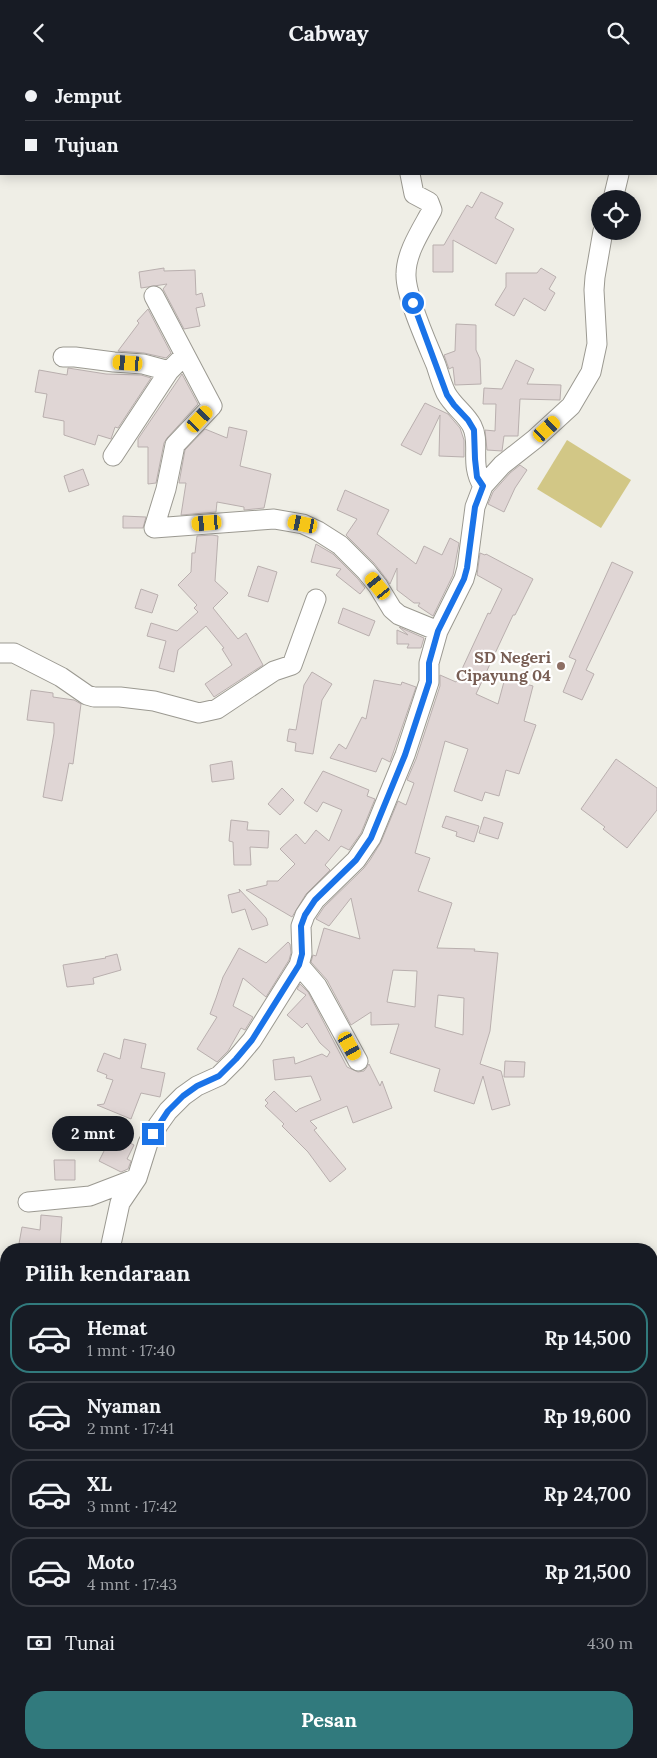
<!DOCTYPE html>
<html lang="id">
<meta charset="utf-8">
<style>
body{margin:0;font-family:Lora,serif;background:#20242c;color:#f1f3f6;height:100vh;display:flex;flex-direction:column;font-size:19px;white-space:nowrap}
*{box-sizing:border-box;margin:0}
p{font-size:16px;color:#9ea1a6}
.icon{flex:none;width:28px;height:28px;fill:none;stroke:currentColor;stroke-width:2;stroke-linecap:round;stroke-linejoin:round}
.map{position:relative;flex:1;overflow:hidden}
.details{position:absolute;left:0px;top:1178px;width:658px;height:516px;display:flex;flex-direction:column;background:#171b24;border-radius:20px 20px 0 0;box-shadow:0 2px 12px #0003}
.details>*{flex:none}
.banner{position:absolute;left:0px;top:0px;width:658px;height:110px;box-shadow:0 2px 12px #0003;display:grid;align-content:center;height:110px;padding:0 25px;background:#171b24}
.buttons{position:absolute;left:591px;top:125px;display:grid;gap:10px}
.buttons a{display:grid;place-items:center;width:50px;height:50px;border-radius:50%;background:#171b24;box-shadow:0 2px 12px #0003;font-size:25px}
.end{position:absolute;width:22px;height:22px;margin:-11px;border:6px solid #1a73e8;background:#fff;box-shadow:0 0 0 2px #fff}
.from{border-radius:50%}
.bubble{position:absolute;height:35px;border-radius:18px;background:#171b24;box-shadow:0 2px 12px #0003;font-size:16px;font-weight:700;line-height:35px;text-align:center}
.car{position:absolute;width:15px;height:30px;margin:-15px -8px;border-radius:6px;box-shadow:0 0 4px 1px #0007;background:linear-gradient(#f5c518 24%,#345 0 40%,#f5c518 0 76%,#345 0 86%,#f5c518 0)}
.banner b{display:flex;align-items:center;gap:18px;height:48px;font-size:19px}
.banner b+b{border-top:1px solid #363941}
.banner i{width:12px;height:12px;background:#f1f3f6}
ul{padding:0;list-style:none}
li{display:flex;align-items:center;gap:15px;height:70px;margin:0 10px 8px;padding:0 15px;border:2px solid #363941;border-radius:20px}
li div{flex:1}
li b{display:block;font-size:19px}
li em{font-style:normal;font-weight:700}
li.on{border-color:#317a7d}
li>.icon{width:45px;height:45px;stroke-width:1.5}
h2{padding:0 25px;font-size:22px;line-height:60px}
.pay{display:flex;align-items:center;gap:12px;height:55px;padding:0 25px;font-size:19px}
.pay p{margin-inline-start:auto}
.primary-button{display:flex;gap:10px;margin-top:auto;padding:10px 25px}
.primary-button a{flex:1;height:58px;border-radius:20px;background:#317a7d;color:#fff;font-size:20px;font-weight:700;line-height:58px;text-align:center}
header{display:flex;justify-content:space-between;align-items:center;height:65px;padding:0 25px;background:#171b24;font-size:22px;font-weight:700}
.map>svg:first-child{display:block}
.green{fill:#d2c786}
.building{fill:#e0d6d5;stroke:#b9afae;fill-rule:evenodd}
.lines{fill:none;stroke-linecap:round;stroke-linejoin:round}
.minor-casing{stroke:#9b9991;stroke-width:21}
.minor{stroke:#fff;stroke-width:19}
.route{stroke:#1a73e8;stroke-width:6}
.education-dot{fill:#8d6e63;stroke:#fff;stroke-width:2}
.labels{text-anchor:middle;dominant-baseline:central;stroke-width:4.5;stroke-linejoin:round;paint-order:stroke}
.education-label{font-size:16px;font-weight:bold;fill:#785e54;stroke:#fff;text-anchor:end}
</style>
<header><svg class="icon" aria-label="back" viewBox="0 0 24 24"><path d="M15 5l-7 7 7 7"/></svg>Cabway<svg class="icon" aria-label="search" viewBox="0 0 24 24"><circle cx="10" cy="10" r="6"/><path d="M15 15l6 6"/></svg></header>
<div class="map">
<svg width="657" height="1693" viewBox="0 0 657 1693">
<rect width="100%" height="100%" fill="#efeee6"/>
<path class="green" d="M567,375L631,415L601,463L537,424Z"/>
<path class="building" d="M481,127L503,138L495,153L514,164L496,199L453,175V207H433V180H444L467,140L472,143Z
M164,203V206L195,205L196,230L202,228L205,241L196,243L200,261L184,264L163,224L167,219L141,223L139,207Z
M541,203L556,212L549,224L555,228L545,246L524,233L514,251L495,240L506,222V208H537Z
M148,244L171,288L166,293L144,288L118,286L139,258L137,256Z
M456,259L476,260V285L480,294L481,319L455,320L453,302L449,304L444,290L455,286Z
M516,295L534,304L527,319L561,320L560,335L520,334L518,371H504L502,386L487,385L485,365L495,366L496,339H483L484,323L502,324Z
M68,303L106,309L141,310L151,313L118,363L115,362L111,374L98,370L95,380L64,370V356L43,352L47,329L35,327L39,305L67,310Z
M182,309L198,339L167,373L164,378L156,418L148,419V382H138V374Z
M425,338L448,349L460,363L464,375V392L439,391L440,350L421,390L401,380Z
M229,362L247,366L240,401L271,409L264,443L244,445V442L217,437L216,447L181,450L186,418H179L185,385L205,364L227,373Z
M520,400L527,405L515,423L504,447L488,439L493,427L510,408Z
M83,404L89,420L69,427L64,411Z
M345,425L389,445L377,469L416,499L424,481L442,490L450,473L459,478L453,510L433,551L418,541L420,538H414L397,525V503L390,519L374,498L346,470L357,454L337,445Z
M123,451L146,452L143,463H123Z
M212,470L218,471L215,516L228,528L213,543L238,574L246,568L263,600L214,632L205,619L232,600L222,584L224,583L206,561L178,585L174,607L159,603L166,576L147,571L151,558L177,566L198,547L194,543L197,540L178,520L191,507L192,488H195L197,471Z
M316,479L333,489L358,514L365,523L360,529L336,510L341,504L311,497Z
M480,488L485,490L486,489L533,514L515,550H513L476,629L498,639L505,613L533,621L524,656L536,660L519,709L506,705L499,731L485,727L482,736L454,726L468,684L445,676L415,788L430,793L418,826L452,838L437,883L475,884L474,886L498,888L490,966L480,999L501,1006L510,1040L492,1045L483,1011L474,1039L434,1026L440,1004L390,988L399,959L371,960V947L351,960L327,915L311,897L313,890L316,891L324,863L360,874L351,833L329,861L316,854L324,842L364,803L370,795L381,777L398,736L406,740L414,718L407,715L416,694L440,621V610L456,617L488,548L490,549L502,524L477,510ZM393,905L417,906L415,942L387,937ZM438,930L464,933L463,970L435,962Z
M612,497L633,507L586,605L594,609L582,635L563,627L576,595L569,592Z
M258,501L277,507L268,537L248,531Z
M141,524L158,530L152,548L135,543Z
M343,543L375,556L369,571L338,558Z
M399,562L424,573L421,583H407L409,579H397V565L408,570Z
M312,607L332,619L322,635L313,689L295,686L296,678L287,676L289,664L296,665L304,620Z
M374,615L401,620L402,617L416,622L390,697L382,693L376,707L330,693L339,679L346,684L362,652L366,654Z
M31,625L53,628V632L74,635L81,639L73,699L69,698L62,736L43,732L54,668V658L27,655Z
M616,694L657,723V745L627,783L603,764L605,762L581,744Z
M232,696L234,714L212,717L210,700Z
M323,706L369,725L367,731L375,734L361,768L349,785L341,781L325,800L330,805L306,829L292,852L246,825L267,820V816H278L295,799L280,784L296,769L305,779L316,765L329,776L342,745L323,737L317,747L304,738Z
M282,723L294,735L280,750L268,739Z
M446,751L479,761L474,777L456,771L457,767L442,762Z
M484,752L503,758L498,774L479,768Z
M231,755L248,757L247,765L269,766L268,783L250,782L251,800H234L233,777L229,776Z
M239,824L266,853L268,860L252,865L245,844L232,848L228,830L240,827Z
M288,877L290,879L291,888L289,895L266,932L243,913L233,941L253,952L245,965L241,963L228,986L217,997L197,984L217,952L210,949L216,933L223,912L239,883L266,898Z
M117,889L121,905L93,913L94,919L67,922L63,900L106,893L105,892Z
M300,919L308,927L347,1002L358,1007L364,1006L369,999L380,1021L382,1016L392,1043L353,1058L347,1041L310,1056L317,1063L314,1065L346,1104L330,1117L308,1087L282,1061L284,1059L265,1041L268,1038L265,1035L274,1026L296,1047L299,1044L321,1035L311,1011L275,1015L273,995L294,992L295,999L322,989L327,992L330,987L320,978L307,958L302,963L287,950L306,930L297,924Z
M124,974L146,979L141,1003L165,1008L160,1032L141,1028L131,1054L97,1040L104,1039L113,1015L106,1013L107,1010L97,1006L104,988L120,994Z
M505,996L525,997L524,1012H504Z
M107,1066L134,1080L127,1094L131,1096L128,1104L121,1107L99,1096L105,1084L99,1081Z
M54,1095H75V1115H55Z
M41,1150L62,1152L60,1184H18L22,1162L40,1165Z"/>
<g class="lines">
<defs>
<path id="minor" d="M112,1L115,0
M426,1V0
M645,1L646,0
M0,18H1
M410,109L414,129L429,137L432,145C422,164 406,187 406,209C405,230 427,278 436,300C439,309 442,320 446,328C453,341 466,349 472,361C481,378 469,399 483,421
M613,134L619,109
M154,231L212,341L175,380L166,424L154,463L274,454L303,459L318,466L340,480L366,506L378,521L392,544L399,550L438,566
M63,292H75L114,297L143,299L169,306
M113,391L169,306L185,290
M0,588H14L61,612L87,630L94,632H120L154,636L199,648L217,644L274,606L292,600L316,534
M299,900L317,921L358,996
M28,1137L90,1131L137,1113
M110,1184L120,1138L137,1113L148,1078L158,1060L168,1046L183,1031L197,1021L219,1011L236,994L252,975L299,900L302,889L301,861L305,850L315,835L356,795L371,773L405,690L429,617V598L438,566L464,514L467,503L475,442L483,421L502,400L535,374L571,341L591,307L597,279L594,225L595,212L603,166
M0,1271L6,1274
M5,1323L6,1312
M0,1424L6,1440
M0,1670L6,1658
M223,1693L224,1688
M238,1693L241,1688"/>
</defs>
<use href="#minor" class="minor-casing"/>
<use href="#minor" class="minor"/>
</g>
<g class="lines">
<path class="route" d="M153,1069L168,1046L183,1031L197,1021L219,1011L236,994L252,975L299,900L302,889L301,861L305,850L315,835L356,795L371,773L405,690L429,617V598L438,566L464,514L467,503L475,442L483,421L477,412L475,394L474,365L468,355L454,340L447,330L413,238"/>
</g>
<circle class="education-dot" cx="561" cy="601" r="5"/>
<g class="labels">
<g class="education-label">
<text x="551" y="592">SD Negeri<tspan x="551" dy="18">Cipayung 04</tspan></text>
</g>
</g>
</svg>
<div class="buttons">
<a><svg class="icon" aria-label="locate" viewBox="0 0 24 24"><circle cx="12" cy="12" r="6"/><path d="M12 2v4M12 18v4M2 12h4M18 12h4"/></svg></a>
</div>
<i class="end from" style="left:413px;top:238px"></i>
<i class="end" style="left:153px;top:1069px"></i>
<div class="bubble" style="left:52px;top:1051px;width:82px">2 mnt</div>
<i class="car" style="left:128px;top:298px;rotate:274deg"></i>
<i class="car" style="left:200px;top:354px;rotate:43deg"></i>
<i class="car" style="left:547px;top:364px;rotate:48deg"></i>
<i class="car" style="left:207px;top:458px;rotate:265deg"></i>
<i class="car" style="left:303px;top:459px;rotate:282deg"></i>
<i class="car" style="left:378px;top:521px;rotate:321deg"></i>
<i class="car" style="left:350px;top:981px;rotate:151deg"></i>
<div class="banner">
<b><i class="from"></i>Jemput</b>
<b><i></i>Tujuan</b>
</div>
<section class="details">
<h2>Pilih kendaraan</h2>
<ul>
<li class="on"><svg class="icon" aria-label="car" viewBox="0 0 24 24"><path d="M5 17H2v-5l4-1 3-4h7l3 4 3 1v5h-3M9 17h6M6 11h13"/><circle cx="7" cy="17" r="2"/><circle cx="17" cy="17" r="2"/></svg><div><b>Hemat</b><p>1 mnt · 17:40</p></div><em>Rp 14,500</em></li>
<li><svg class="icon" aria-label="car" viewBox="0 0 24 24"><path d="M5 17H2v-5l4-1 3-4h7l3 4 3 1v5h-3M9 17h6M6 11h13"/><circle cx="7" cy="17" r="2"/><circle cx="17" cy="17" r="2"/></svg><div><b>Nyaman</b><p>2 mnt · 17:41</p></div><em>Rp 19,600</em></li>
<li><svg class="icon" aria-label="car" viewBox="0 0 24 24"><path d="M5 17H2v-5l4-1 3-4h7l3 4 3 1v5h-3M9 17h6M6 11h13"/><circle cx="7" cy="17" r="2"/><circle cx="17" cy="17" r="2"/></svg><div><b>XL</b><p>3 mnt · 17:42</p></div><em>Rp 24,700</em></li>
<li><svg class="icon" aria-label="car" viewBox="0 0 24 24"><path d="M5 17H2v-5l4-1 3-4h7l3 4 3 1v5h-3M9 17h6M6 11h13"/><circle cx="7" cy="17" r="2"/><circle cx="17" cy="17" r="2"/></svg><div><b>Moto</b><p>4 mnt · 17:43</p></div><em>Rp 21,500</em></li>
</ul>
<div class="pay"><svg class="icon" aria-label="cash" viewBox="0 0 24 24"><path d="M3 7h18v10H3z"/><circle cx="12" cy="12" r="2"/></svg>Tunai<p>430 m</p></div>
<div class="primary-button"><a>Pesan</a></div>
</section>
</div>
